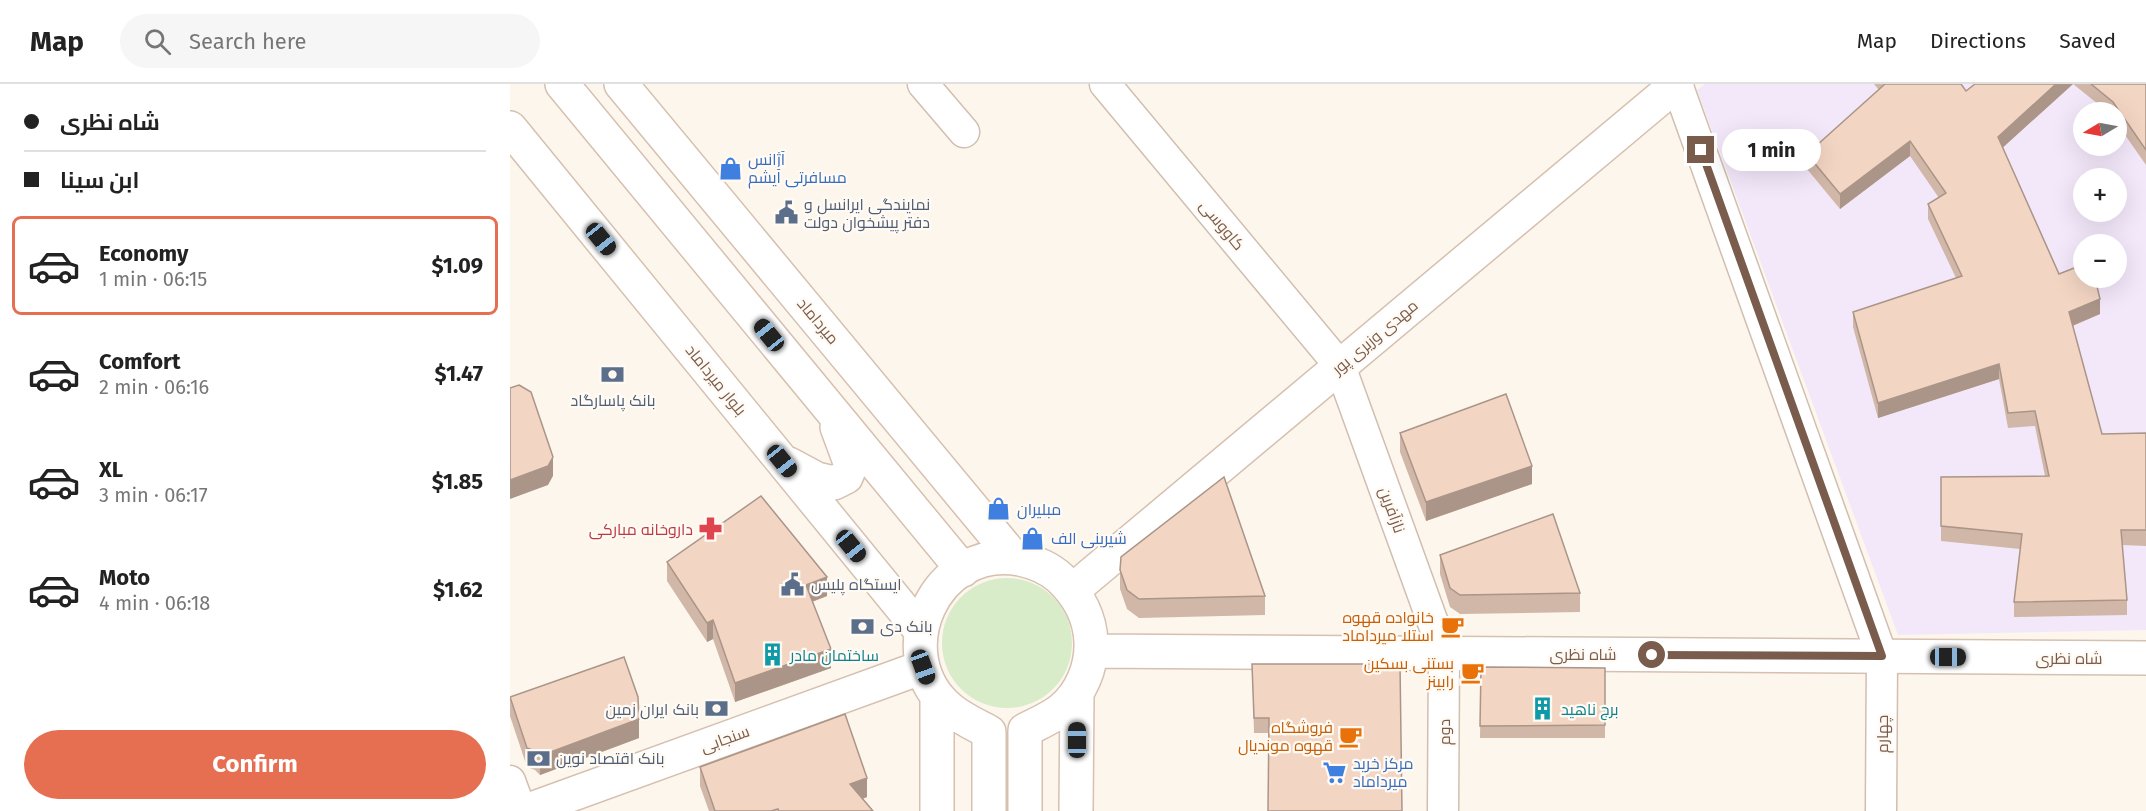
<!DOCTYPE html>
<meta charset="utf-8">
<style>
body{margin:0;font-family:"Fira Sans",Cairo,sans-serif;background:#f6f6f6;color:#222;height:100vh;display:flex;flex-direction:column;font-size:22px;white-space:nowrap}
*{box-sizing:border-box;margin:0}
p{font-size:20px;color:#767676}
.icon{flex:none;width:33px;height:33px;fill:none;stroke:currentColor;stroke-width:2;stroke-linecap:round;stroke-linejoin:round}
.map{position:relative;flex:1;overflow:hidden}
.drawer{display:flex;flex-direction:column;background:#fff;width:510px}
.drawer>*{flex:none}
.top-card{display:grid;align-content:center;height:132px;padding:0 24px;background:#fff}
.needle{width:39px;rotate:260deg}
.tools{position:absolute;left:1563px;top:18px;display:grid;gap:12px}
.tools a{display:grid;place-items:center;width:54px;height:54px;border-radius:50%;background:#fff;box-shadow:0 6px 24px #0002;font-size:30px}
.end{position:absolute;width:27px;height:27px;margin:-14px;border:8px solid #7a5c4d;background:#fff;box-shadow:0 0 0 3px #fff}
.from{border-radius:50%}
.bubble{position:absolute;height:42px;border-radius:21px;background:#fff;box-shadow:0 6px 24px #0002;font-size:20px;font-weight:700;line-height:42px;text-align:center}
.car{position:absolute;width:18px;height:36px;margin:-18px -9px;border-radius:8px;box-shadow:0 0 4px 2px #0007;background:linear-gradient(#222 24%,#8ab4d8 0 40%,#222 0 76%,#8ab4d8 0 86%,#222 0)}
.top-card b{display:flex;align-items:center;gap:21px;height:57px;font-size:22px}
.top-card b+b{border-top:2px solid #e0e0e0}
.top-card i{width:15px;height:15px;background:#222}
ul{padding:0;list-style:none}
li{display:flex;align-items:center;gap:18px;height:99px;margin:0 12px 9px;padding:0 12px;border:3px solid transparent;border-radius:9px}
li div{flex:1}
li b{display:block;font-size:22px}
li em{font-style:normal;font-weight:700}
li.active{border-color:#e76f51}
li>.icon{width:54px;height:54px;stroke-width:1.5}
.action{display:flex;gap:12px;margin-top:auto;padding:12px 24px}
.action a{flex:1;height:69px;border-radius:36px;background:#e76f51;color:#fff;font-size:24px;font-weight:700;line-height:69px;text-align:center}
header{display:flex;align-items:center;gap:36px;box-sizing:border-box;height:84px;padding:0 30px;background:#fff;border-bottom:2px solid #e0e0e0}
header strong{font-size:28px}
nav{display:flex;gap:33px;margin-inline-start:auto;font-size:21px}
.search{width:420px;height:54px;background:#f6f6f6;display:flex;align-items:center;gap:15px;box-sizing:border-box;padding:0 21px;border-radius:33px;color:#767676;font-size:22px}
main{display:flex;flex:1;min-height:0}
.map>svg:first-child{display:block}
.education{fill:#f3e8fa;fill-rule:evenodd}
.green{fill:#d8ecc9}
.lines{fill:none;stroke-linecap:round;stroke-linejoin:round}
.street-casing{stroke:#d1beb0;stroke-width:33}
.secondary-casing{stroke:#d6c0b0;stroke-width:36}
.street{stroke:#fff;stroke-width:30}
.secondary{stroke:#fff;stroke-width:33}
.wall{fill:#d1b7a8}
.shaded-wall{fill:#aa9588}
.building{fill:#f3d5c3;stroke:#aa9588;stroke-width:1.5}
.route{stroke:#7a5c4d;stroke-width:8}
.labels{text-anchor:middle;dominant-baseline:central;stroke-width:4.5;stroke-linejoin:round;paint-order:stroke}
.shop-label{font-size:16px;fill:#366cbe;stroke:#fffaf3;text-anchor:start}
.service-label{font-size:16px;fill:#4e5e75;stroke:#fffaf3;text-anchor:start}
.street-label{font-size:16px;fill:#7a5c4d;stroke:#fffaf3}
.health-label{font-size:16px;fill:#be3a42;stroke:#fffaf3;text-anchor:end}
.food-label{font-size:16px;fill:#c56008;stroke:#fffaf3;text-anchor:end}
.culture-label{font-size:16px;fill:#0d838f;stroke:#fffaf3;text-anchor:start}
</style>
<header>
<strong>Map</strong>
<div class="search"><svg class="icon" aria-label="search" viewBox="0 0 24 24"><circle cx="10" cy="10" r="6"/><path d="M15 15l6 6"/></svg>Search here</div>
<nav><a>Map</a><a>Directions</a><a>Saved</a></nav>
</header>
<main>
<section class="drawer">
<div class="top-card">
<b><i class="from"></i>شاه نظری</b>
<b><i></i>ابن سینا</b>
</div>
<ul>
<li class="active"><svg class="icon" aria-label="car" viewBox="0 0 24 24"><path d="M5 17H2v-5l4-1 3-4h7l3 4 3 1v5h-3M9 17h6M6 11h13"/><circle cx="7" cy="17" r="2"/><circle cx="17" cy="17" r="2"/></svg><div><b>Economy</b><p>1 min · 06:15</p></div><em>$1.09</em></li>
<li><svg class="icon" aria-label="car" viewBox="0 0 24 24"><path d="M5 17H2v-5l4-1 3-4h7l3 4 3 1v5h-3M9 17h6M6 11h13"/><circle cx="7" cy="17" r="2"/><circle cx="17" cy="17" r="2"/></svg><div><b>Comfort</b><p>2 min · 06:16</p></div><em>$1.47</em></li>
<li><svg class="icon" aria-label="car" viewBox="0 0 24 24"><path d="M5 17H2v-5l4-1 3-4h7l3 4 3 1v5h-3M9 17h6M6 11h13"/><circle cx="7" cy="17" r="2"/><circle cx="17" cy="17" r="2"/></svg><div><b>XL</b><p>3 min · 06:17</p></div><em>$1.85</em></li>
<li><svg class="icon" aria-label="car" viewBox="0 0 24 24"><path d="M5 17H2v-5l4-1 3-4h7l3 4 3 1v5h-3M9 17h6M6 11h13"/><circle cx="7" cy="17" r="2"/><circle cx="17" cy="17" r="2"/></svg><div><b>Moto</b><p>4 min · 06:18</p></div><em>$1.62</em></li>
</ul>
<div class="action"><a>Confirm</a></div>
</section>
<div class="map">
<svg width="1636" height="727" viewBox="0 0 1636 727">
<rect width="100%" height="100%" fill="#fdf6ec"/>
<path class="education" d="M1195,0H1636V546L1388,551L1187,6ZM1574,28H1606V62H1574ZM1574,94H1606V128H1574ZM1574,160H1606V194H1574Z"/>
<path class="green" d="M432 559a65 65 0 1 1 130 0a65 65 0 1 1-130 0Z"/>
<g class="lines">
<defs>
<path id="street" d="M413,0L454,48
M595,0L830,282L934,569L933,727
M1167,0L1372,572L1371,727
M0,697L11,727"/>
<path id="secondary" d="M52,0L453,486
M111,0L504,474
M0,44L411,547
M279,380L307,395L324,399L336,393L341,381L327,343
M563,506L1167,0
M581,567L1636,574
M16,727L413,583
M427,727V612
M479,727V648C466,641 452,635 440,625C375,571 425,459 510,475C524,478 539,484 550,494C569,512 580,532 581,558C582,583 571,610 551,626C541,634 527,640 515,646V727
M566,727L567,608"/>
</defs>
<use href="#street" class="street-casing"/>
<use href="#secondary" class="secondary-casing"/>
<use href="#street" class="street"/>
<use href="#secondary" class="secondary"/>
</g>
<path class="wall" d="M1364,0H1451L1456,7L1465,0H1636V81L1606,38V28H1598L1563,0L1492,63L1549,190L1590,230L1563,242L1592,350L1636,349V462L1612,461L1617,516V531L1504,533V518L1510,465L1431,457V393L1535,392L1525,342L1498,344L1489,295L1368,334L1343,243V228L1446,194L1418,135V120L1429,114L1400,72L1330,125L1297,85V70L1369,6Z
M890,349L1022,400L916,437L890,368Z
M930,471L1070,509V528L950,530L940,523L930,490Z
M157,478L317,512L302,518L321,584L225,618L203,555L197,558L157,497Z
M610,486L755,512V531L629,534L617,525L610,505Z
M742,580L892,727L759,649H744Z
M971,583L1095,584V654H970Z
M0,613L129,654L30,691L25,686L17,683L0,632Z
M190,683L357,713L353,715L363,727H199L190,702Z"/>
<path class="shaded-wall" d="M1546,0H1563L1488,68V53Z
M1400,57V72L1330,125V110Z
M1590,215V230L1559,243V228Z
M1489,280V295L1368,334V319Z
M43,373V392L38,401L0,415V396Z
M1022,382V400L916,437V418Z
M317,493V512L296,520V501Z
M203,536V555L197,558V539Z
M321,565V584L225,618V599Z
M129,635V654L30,691V672Z
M357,694V713L340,719V700Z"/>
<path class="building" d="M1375,0H1451L1456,7L1465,0H1546L1488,53L1549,190L1574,180V194H1585L1590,215L1559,228L1592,350L1636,349V446H1611L1617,516L1504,518L1512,450L1431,442V393L1539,392L1525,327L1498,329L1489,280L1368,319L1343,228L1452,192L1418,120L1436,109L1400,57L1330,110L1297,70Z
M1581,0H1636V66L1603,18Z
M9,301L21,308L43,373L38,382L0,396V304Z
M996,310L1022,382L916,418L890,349Z
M714,393L755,512L629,515L617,506L610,486L611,473Z
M251,412L317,493L296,501L321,565L225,599L203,536L197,539L157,478Z
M1043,430L1070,509L950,511L940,504L930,471Z
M114,573L128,613L129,635L30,672L25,667L17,664L0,613Z
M742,580H890L892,727H758L759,634H744Z
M971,583L1095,584V641L970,642Z
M335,630L357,694L340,700L363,727H269L268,725L261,727H205L190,683Z"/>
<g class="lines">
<path class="route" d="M1142,571L1372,572L1191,66"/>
</g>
<defs>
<symbol id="shop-bare" viewBox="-9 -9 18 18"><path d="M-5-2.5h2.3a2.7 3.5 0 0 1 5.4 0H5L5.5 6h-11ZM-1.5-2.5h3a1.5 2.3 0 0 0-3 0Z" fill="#3f7fe0" stroke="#fffaf3" stroke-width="2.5" paint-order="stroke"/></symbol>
<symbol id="civic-bare" viewBox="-9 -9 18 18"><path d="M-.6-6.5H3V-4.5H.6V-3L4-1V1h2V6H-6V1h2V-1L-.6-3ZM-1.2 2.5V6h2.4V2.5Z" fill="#5c6f8a" stroke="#fffaf3" stroke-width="2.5" paint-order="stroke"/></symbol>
<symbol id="bank-bare" viewBox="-9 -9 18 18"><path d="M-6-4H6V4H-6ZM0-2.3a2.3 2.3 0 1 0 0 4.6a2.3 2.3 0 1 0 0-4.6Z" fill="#5c6f8a" stroke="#fffaf3" stroke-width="2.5" paint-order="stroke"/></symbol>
<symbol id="pharmacy-bare" viewBox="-9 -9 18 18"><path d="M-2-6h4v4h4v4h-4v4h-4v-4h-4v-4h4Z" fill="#e0444e" stroke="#fffaf3" stroke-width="2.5" paint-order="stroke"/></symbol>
<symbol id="cafe-bare" viewBox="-9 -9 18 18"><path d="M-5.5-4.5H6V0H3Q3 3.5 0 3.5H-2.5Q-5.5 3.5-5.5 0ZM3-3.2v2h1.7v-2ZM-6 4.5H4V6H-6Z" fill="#e8710a" stroke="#fffaf3" stroke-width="2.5" paint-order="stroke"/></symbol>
<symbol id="building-bare" viewBox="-9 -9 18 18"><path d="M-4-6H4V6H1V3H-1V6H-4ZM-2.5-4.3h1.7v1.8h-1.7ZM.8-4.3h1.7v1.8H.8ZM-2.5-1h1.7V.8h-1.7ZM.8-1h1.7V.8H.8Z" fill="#0f9aa8" stroke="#fffaf3" stroke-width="2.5" paint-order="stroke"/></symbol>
<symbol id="supermarket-bare" viewBox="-9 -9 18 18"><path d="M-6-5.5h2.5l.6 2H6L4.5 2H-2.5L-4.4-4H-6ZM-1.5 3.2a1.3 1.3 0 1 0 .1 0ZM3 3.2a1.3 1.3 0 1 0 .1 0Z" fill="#3f7fe0" stroke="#fffaf3" stroke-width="2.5" paint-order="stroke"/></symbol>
</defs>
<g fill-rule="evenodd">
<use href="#shop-bare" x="204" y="68" width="33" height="33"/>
<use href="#civic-bare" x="260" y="112" width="33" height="33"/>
<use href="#bank-bare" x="86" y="274" width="33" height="33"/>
<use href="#shop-bare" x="472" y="408" width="33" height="33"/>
<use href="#pharmacy-bare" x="184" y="428" width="33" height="33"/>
<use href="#shop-bare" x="506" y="438" width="33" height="33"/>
<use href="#civic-bare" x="266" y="484" width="33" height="33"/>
<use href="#bank-bare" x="336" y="526" width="33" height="33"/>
<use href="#cafe-bare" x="926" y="526" width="33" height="33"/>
<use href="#building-bare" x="246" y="554" width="33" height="33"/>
<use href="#cafe-bare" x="946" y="572" width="33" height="33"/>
<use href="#bank-bare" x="190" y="608" width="33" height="33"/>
<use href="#building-bare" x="1016" y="608" width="33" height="33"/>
<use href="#cafe-bare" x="824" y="636" width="33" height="33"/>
<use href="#bank-bare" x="12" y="658" width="33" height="33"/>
<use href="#supermarket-bare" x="808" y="672" width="33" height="33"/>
</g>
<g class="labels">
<g class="shop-label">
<text x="238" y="75">آژانس<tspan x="238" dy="18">مسافرتی آیشم</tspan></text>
<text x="507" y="425">مبلیران</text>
<text x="541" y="454">شیرینی الف</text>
<text x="843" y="679">مرکز خرید<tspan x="843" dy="18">میرداماد</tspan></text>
</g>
<g class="service-label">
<text x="294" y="120">نمایندگی ایرانسل و<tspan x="294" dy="18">دفتر پیشخوان دولت</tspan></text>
<text x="103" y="316" text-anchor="middle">بانک پاسارگاد</text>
<text x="301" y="500">ایستگاه پلیس</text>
<text x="370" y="542">بانک دی</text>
<text x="189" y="625" text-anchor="end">بانک ایران زمین</text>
<text x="46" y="674">بانک اقتصاد نوین</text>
</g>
<g class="street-label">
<text transform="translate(712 141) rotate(50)">کاووسی</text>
<text transform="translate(308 237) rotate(50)">میرداماد</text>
<text transform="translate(865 253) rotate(-40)">مهدی وزیری پور</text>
<text transform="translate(206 296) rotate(51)">بلوار میرداماد</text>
<text transform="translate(882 426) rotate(70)">نازآفرین</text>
<text x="1073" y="570">شاه نظری</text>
<text x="1559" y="574">شاه نظری</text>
<text transform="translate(934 648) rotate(-90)">دوم</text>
<text transform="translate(1372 650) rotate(-90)">چهارم</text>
<text transform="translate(215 655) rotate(-20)">سنجابی</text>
</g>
<g class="health-label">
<text x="183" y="445">داروخانه مبارکی</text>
</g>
<g class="food-label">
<text x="924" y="533">خانواده قهوه<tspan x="924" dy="18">استلا میرداماد</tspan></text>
<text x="944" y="579">بستنی بسکین<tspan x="944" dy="18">رابینز</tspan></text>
<text x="823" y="643">فروشگاه<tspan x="823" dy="18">قهوه موندیال</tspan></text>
</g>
<g class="culture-label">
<text x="280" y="571">ساختمان مادر</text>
<text x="1051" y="625">برج ناهید</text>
</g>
</g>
</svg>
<div class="tools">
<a><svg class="needle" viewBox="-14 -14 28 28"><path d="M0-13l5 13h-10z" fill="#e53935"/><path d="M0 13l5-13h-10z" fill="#767676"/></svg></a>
<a>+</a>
<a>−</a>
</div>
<i class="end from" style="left:1142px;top:571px"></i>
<i class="end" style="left:1191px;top:66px"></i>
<div class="bubble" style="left:1212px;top:45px;width:99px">1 min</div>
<i class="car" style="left:91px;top:155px;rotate:141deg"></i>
<i class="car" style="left:259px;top:251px;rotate:321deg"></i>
<i class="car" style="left:272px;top:377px;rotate:141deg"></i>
<i class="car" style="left:341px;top:462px;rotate:141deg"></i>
<i class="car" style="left:1438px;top:573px;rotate:90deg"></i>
<i class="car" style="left:413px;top:583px;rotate:160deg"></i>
<i class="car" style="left:567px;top:656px;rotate:0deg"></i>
</div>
</main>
